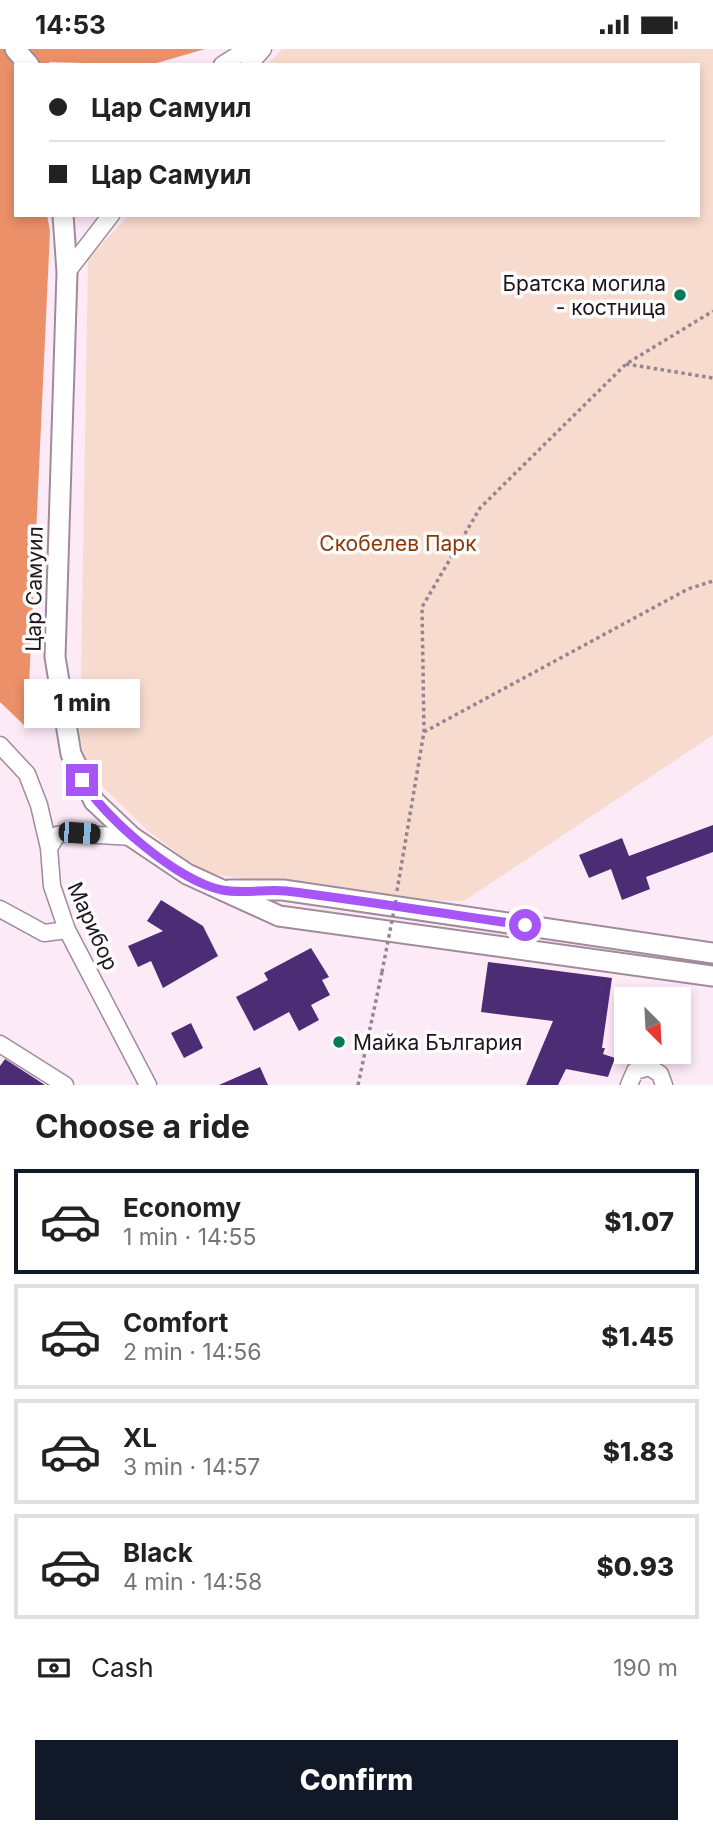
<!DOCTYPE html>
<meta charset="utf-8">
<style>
body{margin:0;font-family:Inter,sans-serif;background:#f2f2f2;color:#222;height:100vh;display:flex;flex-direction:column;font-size:26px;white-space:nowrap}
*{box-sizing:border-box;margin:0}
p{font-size:23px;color:#767676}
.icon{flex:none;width:38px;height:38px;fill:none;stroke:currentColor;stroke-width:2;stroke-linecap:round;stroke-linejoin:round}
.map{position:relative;height:1036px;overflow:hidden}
.drawer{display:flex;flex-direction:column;background:#fff;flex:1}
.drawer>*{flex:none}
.guide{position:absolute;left:14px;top:14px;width:686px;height:154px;border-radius:0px;box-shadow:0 4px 10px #0003;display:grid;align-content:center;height:154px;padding:0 35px;background:#fff}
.needle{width:46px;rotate:156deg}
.tools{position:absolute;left:614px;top:938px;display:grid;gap:14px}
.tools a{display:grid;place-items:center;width:77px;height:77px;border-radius:0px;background:#fff;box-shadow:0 4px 10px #0003;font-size:35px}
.end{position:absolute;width:32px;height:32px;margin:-16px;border:9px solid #a855f7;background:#fff;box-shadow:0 0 0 4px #fff}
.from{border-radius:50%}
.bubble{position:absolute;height:49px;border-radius:0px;background:#fff;box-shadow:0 4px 10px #0003;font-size:23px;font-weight:800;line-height:49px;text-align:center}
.car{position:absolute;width:21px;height:42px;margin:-21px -10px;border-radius:9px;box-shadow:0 0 5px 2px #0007;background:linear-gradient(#222 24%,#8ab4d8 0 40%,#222 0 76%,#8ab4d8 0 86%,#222 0)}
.guide b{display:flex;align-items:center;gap:24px;height:66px;font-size:26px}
.guide b+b{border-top:2px solid #e0e0e0}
.guide i{width:18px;height:18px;background:#222}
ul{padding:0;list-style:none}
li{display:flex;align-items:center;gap:21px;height:105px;margin:0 14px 10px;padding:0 21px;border:4px solid #e0e0e0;border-radius:0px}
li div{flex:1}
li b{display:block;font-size:26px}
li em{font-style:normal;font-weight:800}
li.selected{border-color:#111827}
li>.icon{width:63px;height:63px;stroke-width:1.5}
h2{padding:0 35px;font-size:32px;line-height:84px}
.pay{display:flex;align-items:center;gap:18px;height:77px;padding:0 35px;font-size:26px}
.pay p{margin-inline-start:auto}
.button{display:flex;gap:14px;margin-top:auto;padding:14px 35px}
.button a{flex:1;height:80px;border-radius:0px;background:#111827;color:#fff;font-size:28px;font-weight:800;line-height:80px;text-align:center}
.status{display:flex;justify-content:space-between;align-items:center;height:49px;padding:0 35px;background:#fff;direction:ltr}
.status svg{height:19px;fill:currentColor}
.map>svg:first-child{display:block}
.green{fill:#f8dbcf}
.forest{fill:#eb9068}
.building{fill:#4d2c76}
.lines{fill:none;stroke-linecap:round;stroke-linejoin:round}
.minor-casing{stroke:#a18b9b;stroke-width:19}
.tertiary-casing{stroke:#a18b9b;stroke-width:23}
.path{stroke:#94868f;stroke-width:3.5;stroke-dasharray:3.5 3.5;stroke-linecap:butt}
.minor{stroke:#fff;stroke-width:16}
.tertiary{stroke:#fff;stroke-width:19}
.path-bridge{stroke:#94868f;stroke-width:3.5;stroke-dasharray:3.5 3.5;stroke-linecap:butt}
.route{stroke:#a855f7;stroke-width:9}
.poi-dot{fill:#0a7a55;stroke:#fdfdfd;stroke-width:2.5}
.labels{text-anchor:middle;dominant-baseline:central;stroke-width:7;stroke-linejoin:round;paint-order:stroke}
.poi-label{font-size:21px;fill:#1f161c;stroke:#fdfdfd;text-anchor:end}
.park-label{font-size:21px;fill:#8a390b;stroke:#fdfdfd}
.street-label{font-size:21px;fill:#1f161c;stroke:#fdfdfd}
</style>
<div class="status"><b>14:53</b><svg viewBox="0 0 49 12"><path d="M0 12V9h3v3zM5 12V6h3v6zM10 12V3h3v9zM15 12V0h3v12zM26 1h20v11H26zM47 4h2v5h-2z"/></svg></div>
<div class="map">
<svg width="713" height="1036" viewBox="0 0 713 1036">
<rect width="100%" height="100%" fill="#fdeaf7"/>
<path class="green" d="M282,0H713V686L464,852L356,849L203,823L148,782L103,738L86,715L80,687L88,210L129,166H698V16H267Z"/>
<path class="forest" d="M0,0H205L150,16L50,13L47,16H16V166H47L50,182L27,679L0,653Z"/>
<path class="building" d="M713,776V803L646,828L650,840L622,851L611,820L589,829L579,806L622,789L629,807Z
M161,851L203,877L218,907L163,939L151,912L138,918L128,897L163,882L147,872Z
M311,899L329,928L322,931L330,946L311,956L319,971L299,982L289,963L254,982L236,948L268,931L264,924Z
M488,913L612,929L602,999H605L603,1005L615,1009L608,1028L566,1020L558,1036H526L553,972L481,963Z
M191,974L203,999L184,1009L171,984Z
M5,1010L45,1036H0V1017Z
M260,1018L268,1036H219Z"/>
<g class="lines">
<defs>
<path id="minor" d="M222,16L247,0
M249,16L263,0
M67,223L111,166
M0,696L27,725L39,756L49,799L52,837L67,881L148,1036
M49,799L57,786L66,784L132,788
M0,860L44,884L67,881
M0,995L65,1036
M629,1036L635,1022L649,1018L660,1025L664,1036"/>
<path id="tertiary" d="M15,0L29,16
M63,166L67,223L55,608L71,705L94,752L132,788L187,825L279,867L713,927
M229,841H283L713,904"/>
</defs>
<use href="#minor" class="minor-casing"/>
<use href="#tertiary" class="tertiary-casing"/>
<path class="path" d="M626,315L713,329
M424,683L688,540L713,532
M397,842L424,683L422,558L480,459L626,315L713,262
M358,1036L382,923"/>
<use href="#minor" class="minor"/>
<use href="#tertiary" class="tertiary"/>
<path class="path-bridge" d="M382,923L396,851"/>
</g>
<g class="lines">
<path class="route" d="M82,731C103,768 179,833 222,841C243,845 265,840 286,842C366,852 445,865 525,876"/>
</g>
<g class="poi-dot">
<circle cx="680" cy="246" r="7"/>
<circle cx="339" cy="993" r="7"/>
</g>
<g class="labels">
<g class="poi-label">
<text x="666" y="234">Братска могила<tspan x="666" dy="24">- костница</tspan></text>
<text x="353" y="993" text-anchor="start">Майка България</text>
</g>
<g class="park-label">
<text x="398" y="494">Скобелев Парк</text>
</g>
<g class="street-label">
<text transform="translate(34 540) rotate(-89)">Цар Самуил</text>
<text transform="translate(93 877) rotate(66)">Марибор</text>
</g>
</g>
</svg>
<div class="tools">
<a><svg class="needle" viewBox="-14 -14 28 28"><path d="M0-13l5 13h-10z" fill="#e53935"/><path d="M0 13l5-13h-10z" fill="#767676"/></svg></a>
</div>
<i class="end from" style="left:525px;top:876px"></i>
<i class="end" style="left:82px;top:731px"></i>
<div class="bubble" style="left:24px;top:630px;width:116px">1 min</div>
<i class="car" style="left:79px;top:784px;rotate:94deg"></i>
<div class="guide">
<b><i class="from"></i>Цар Самуил</b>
<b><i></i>Цар Самуил</b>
</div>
</div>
<section class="drawer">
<h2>Choose a ride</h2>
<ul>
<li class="selected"><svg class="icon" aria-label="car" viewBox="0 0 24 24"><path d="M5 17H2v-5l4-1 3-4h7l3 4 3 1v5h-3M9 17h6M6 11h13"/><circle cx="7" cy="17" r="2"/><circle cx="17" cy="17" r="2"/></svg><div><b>Economy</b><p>1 min · 14:55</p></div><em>$1.07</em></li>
<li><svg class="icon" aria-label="car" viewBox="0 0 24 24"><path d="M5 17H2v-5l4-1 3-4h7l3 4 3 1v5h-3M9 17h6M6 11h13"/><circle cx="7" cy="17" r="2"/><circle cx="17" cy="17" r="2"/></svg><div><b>Comfort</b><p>2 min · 14:56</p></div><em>$1.45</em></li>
<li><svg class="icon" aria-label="car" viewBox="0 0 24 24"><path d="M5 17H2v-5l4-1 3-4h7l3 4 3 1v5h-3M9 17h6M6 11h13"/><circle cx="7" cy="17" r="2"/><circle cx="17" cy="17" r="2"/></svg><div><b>XL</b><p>3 min · 14:57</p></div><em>$1.83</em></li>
<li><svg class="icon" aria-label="car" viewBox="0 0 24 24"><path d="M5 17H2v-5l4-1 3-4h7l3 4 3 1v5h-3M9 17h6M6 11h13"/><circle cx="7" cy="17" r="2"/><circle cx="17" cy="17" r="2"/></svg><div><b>Black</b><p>4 min · 14:58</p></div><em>$0.93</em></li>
</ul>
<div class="pay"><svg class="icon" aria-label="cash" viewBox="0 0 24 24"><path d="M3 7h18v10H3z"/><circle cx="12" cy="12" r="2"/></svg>Cash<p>190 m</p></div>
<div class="button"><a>Confirm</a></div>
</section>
